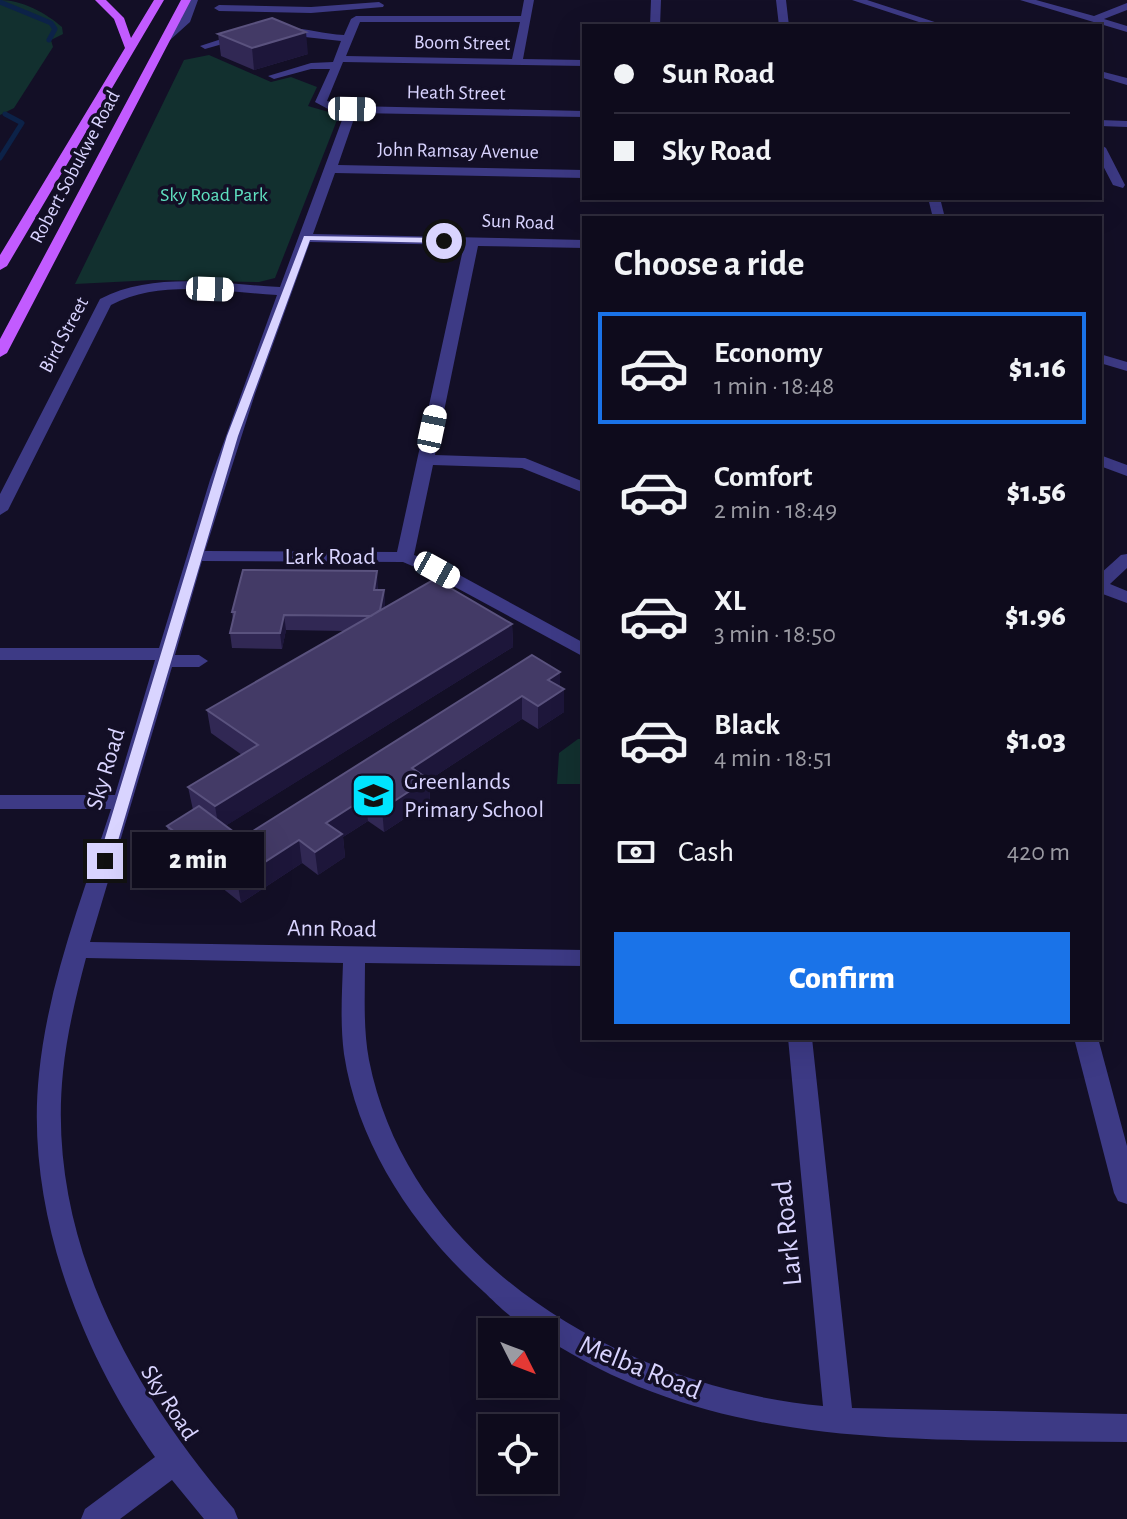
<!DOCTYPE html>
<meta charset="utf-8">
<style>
body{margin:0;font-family:"Alegreya Sans",sans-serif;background:#171425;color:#f1f3f6;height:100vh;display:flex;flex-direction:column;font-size:30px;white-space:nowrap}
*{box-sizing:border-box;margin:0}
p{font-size:26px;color:#9b9ba3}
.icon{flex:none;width:44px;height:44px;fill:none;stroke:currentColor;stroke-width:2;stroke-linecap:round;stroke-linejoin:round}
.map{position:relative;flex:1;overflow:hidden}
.details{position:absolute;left:582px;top:216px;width:520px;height:824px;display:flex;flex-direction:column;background:#0e0b1c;border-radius:0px;box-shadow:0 8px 32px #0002,0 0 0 2px #2e2b3b}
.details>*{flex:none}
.banner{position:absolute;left:582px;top:24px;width:520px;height:176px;border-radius:0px;box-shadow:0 8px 32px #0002,0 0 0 2px #2e2b3b;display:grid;align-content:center;height:176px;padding:0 32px;background:#0e0b1c}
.needle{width:52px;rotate:132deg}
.fabs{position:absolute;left:478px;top:1318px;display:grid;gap:16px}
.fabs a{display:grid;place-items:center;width:80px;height:80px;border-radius:0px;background:#0e0b1c;box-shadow:0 8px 32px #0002,0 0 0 2px #2e2b3b;font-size:40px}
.end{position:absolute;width:36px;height:36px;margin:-18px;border:10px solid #d9d4ff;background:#111;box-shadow:0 0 0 4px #111}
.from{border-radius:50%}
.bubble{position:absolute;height:56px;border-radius:0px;background:#0e0b1c;box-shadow:0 8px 32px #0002,0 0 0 2px #2e2b3b;font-size:26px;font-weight:800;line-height:56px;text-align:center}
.car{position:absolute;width:24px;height:48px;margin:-24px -12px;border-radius:10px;box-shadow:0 0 6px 2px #0007;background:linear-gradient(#fff 24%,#345 0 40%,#fff 0 76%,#345 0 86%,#fff 0)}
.banner b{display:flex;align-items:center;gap:28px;height:76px;font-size:30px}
.banner b+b{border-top:2px solid #2e2b3b}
.banner i{width:20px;height:20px;background:#f1f3f6}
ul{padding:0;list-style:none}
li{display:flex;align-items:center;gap:24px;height:112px;margin:0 16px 12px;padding:0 16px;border:4px solid transparent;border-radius:0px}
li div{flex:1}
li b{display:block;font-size:30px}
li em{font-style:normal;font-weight:800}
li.selected{border-color:#1a73e8}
li>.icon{width:72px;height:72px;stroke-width:1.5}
h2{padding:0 32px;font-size:36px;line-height:96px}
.pay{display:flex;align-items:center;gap:20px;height:88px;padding:0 32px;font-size:30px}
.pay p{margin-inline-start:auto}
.action{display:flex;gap:16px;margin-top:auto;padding:16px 32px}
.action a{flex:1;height:92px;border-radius:0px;background:#1a73e8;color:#fff;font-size:32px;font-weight:800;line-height:92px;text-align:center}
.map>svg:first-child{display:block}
.green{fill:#12302f}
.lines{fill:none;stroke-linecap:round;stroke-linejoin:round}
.stream{stroke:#0c2248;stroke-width:5}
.minor{fill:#3d3a85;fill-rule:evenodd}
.major{fill:#c25bff;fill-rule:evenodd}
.wall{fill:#312854}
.shaded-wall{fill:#1d163a}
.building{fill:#433a66;stroke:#5a527e;stroke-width:2}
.route{fill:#d9d4ff}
.labels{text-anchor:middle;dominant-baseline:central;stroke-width:7;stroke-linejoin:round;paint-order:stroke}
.far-street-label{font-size:20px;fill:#d9d4ff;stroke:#130f26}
.far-park-label{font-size:20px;fill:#5fe0c0;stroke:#130f26}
.street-label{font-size:24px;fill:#d9d4ff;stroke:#130f26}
.poi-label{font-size:24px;fill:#d9d4ff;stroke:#130f26;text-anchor:start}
.near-street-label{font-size:28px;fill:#d9d4ff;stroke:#130f26}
</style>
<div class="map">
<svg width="1127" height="1519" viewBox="0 0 1127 1519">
<rect width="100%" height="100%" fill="#130f26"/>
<path class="green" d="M0,0C22,0 46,13 62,27L63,34L51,40L53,47L14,108L0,115Z
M209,55L271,82L291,77L317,87L308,106L339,115L275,278L259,282L154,280L75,284L184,60Z
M578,739H584V784H557L559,753Z"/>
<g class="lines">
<path class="stream" d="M0,2L51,23L55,29L49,40
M0,158L22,123L5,114"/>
<path class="minor" d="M188,0H198L190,22L170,40H162V36L181,19Z
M524,0H534L523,59L584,60V66L343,62L327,101L352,106L584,111V117L356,113L338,165L584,170V178L335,173L313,234L584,240V248L478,246L435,455L525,458L584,482V493L522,468L433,465L414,555L443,566L584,643V657L431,574L403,562L202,561L175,655H199L208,661L199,667H172L90,942L584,950V966L365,963C365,995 363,1028 369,1060C410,1267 628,1388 823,1406L788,1038H812L852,1408L1127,1414V1442C923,1438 723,1454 544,1337V1332C523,1332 499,1306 484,1292C416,1231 358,1147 344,1054C340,1024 342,993 343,963L86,958C76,996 67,1033 63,1072C46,1236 130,1389 234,1509L238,1519H204L172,1480L120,1519H81L85,1509L155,1457C79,1349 25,1207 39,1074C48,983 83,895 111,809H0V795H115L155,660H0V648H159L210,480L277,295C224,292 160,279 111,305L8,510L0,515V494L100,299C154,271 221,284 280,287L345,112L328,109L315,102L330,69H311L274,79L268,76L311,63L333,62L341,41L278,34L273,31L274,29C300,25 319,34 344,35L351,19L356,16H521ZM360,22H520L512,59L346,56ZM310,242L464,245L397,552L205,551L255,394Z
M651,0H661L660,26H650Z
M776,0H786L789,26H779Z
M852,0H867L947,26H931Z
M1020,0H1036L1094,16L1127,3V10L1104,19L1127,26V32Z
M379,2L384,5L383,7L311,13L219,11L214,8L219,5L311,7Z
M243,32L247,33V37L205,49L200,46Z
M1100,71L1127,78V85L1100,77Z
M1100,120L1127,121V127L1100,126Z
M1100,144L1106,148L1125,185L1123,188L1113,185L1100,160Z
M928,198H940L945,218H933Z
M1100,354L1127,362V371L1100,363Z
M1100,455L1127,465V476L1100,466Z
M1127,554V568L1110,584L1127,591V603L1100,593V574L1121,555Z
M1074,1038H1098L1127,1146V1204L1118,1201L1114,1193Z"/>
<path class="major" d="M95,0H106L124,18L131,38L154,0H164L7,266L0,270V255L125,48L114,19Z
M181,0H191L7,353L0,357V339Z"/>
</g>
<path class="wall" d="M218,34L308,54L254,70L221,56Z
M378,586V590H384L385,608L512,624L513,647L225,826L242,838L560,672V687L564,712L538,729L522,719L429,780L430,802L384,832L368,821L343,837L345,857L318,875L302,863L241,903L172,848L167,826L193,810L188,787L242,755L211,733L207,710L345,631L286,630L282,649L232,648L230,633L233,621L232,612Z"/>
<path class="shaded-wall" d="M306,32L308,54L254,70L252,48Z
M377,571L378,586L375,605L374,590Z
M384,590L385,605L381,631L380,616Z
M284,615L286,630L282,649L280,633Z
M512,624L513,647L219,830L215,806Z
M560,672V692L564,689V712L538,729V706L548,680Z
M522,696V719L429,780L430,802L384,832L382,809L412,768Z
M365,798L368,821L343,837L345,857L318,875L315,852L326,823Z
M299,840L302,863L241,903L237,880Z"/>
<path class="building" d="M272,18L306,32L252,48L218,34Z
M243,570L377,571L374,590H384L380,610L371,616L284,615L280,633H230L235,612H232Z
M435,579L512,624L215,806L188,787L258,745L207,710Z
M532,655L560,672L548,680L564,689L538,706L522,696L412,768L428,779L382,809L365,798L326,823L342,834L315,852L299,840L237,880L167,826L199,806L242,838Z"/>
<path class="route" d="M304,236L444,238L448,241L444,243L310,240L238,436L112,861L110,865H100L98,861L227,436Z"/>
<defs>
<symbol id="school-square" viewBox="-11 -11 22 22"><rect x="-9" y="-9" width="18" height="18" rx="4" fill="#00e5ff" stroke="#130f26"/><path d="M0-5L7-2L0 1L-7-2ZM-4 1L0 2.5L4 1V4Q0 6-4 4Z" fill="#111"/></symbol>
</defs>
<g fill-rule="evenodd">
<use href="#school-square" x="348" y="770" width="51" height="51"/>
</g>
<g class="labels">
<g class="far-street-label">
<text transform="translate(462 43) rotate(1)">Boom Street</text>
<text transform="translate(456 93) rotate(1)">Heath Street</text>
<text transform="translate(458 151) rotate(1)">John Ramsay Avenue</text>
<text transform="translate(75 167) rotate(-62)">Robert Sobukwe Road</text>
<text transform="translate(518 222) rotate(2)">Sun Road</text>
<text transform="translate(64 335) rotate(-62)">Bird Street</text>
</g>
<g class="far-park-label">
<text x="214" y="195">Sky Road Park</text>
</g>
<g class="street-label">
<text x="330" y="557">Lark Road</text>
<text transform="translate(106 769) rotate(-73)">Sky Road</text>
<text transform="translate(332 929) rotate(1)">Ann Road</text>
<text transform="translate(169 1403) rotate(57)">Sky Road</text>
</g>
<g class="poi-label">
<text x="404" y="782">Greenlands<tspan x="404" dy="28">Primary School</tspan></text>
</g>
<g class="near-street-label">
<text transform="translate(788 1233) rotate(-96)">Lark Road</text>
<text transform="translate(640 1368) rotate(22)">Melba Road</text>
</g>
</g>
</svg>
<div class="fabs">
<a><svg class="needle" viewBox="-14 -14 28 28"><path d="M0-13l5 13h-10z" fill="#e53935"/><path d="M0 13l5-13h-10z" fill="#9b9ba3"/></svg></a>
<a><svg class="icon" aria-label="locate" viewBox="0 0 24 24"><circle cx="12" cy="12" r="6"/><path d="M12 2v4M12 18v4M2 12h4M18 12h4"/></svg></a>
</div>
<i class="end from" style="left:444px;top:241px"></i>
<i class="end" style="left:105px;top:861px"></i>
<div class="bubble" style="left:132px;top:832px;width:132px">2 min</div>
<i class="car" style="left:352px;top:109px;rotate:91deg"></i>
<i class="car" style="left:210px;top:289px;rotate:92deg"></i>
<i class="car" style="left:432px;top:429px;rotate:12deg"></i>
<i class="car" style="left:437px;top:570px;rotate:119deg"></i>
<div class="banner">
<b><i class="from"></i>Sun Road</b>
<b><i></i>Sky Road</b>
</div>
<section class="details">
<h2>Choose a ride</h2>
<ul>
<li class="selected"><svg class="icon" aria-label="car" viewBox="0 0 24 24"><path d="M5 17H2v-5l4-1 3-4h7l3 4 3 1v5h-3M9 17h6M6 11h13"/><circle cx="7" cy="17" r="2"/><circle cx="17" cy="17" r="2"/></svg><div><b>Economy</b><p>1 min · 18:48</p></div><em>$1.16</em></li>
<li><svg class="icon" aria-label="car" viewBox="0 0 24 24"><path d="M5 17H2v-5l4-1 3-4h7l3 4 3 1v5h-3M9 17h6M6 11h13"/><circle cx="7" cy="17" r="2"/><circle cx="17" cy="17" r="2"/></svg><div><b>Comfort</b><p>2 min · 18:49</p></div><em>$1.56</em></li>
<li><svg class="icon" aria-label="car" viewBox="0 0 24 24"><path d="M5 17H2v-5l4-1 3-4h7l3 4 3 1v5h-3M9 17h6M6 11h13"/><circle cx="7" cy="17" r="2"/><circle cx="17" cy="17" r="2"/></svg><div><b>XL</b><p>3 min · 18:50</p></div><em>$1.96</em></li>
<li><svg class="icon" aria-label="car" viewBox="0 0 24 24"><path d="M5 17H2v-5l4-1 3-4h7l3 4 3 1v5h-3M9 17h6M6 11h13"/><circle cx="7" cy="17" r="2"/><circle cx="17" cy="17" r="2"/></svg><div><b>Black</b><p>4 min · 18:51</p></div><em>$1.03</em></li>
</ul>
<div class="pay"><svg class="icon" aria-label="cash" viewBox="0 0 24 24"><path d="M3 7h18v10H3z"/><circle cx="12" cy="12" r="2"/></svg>Cash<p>420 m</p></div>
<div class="action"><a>Confirm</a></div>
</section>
</div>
